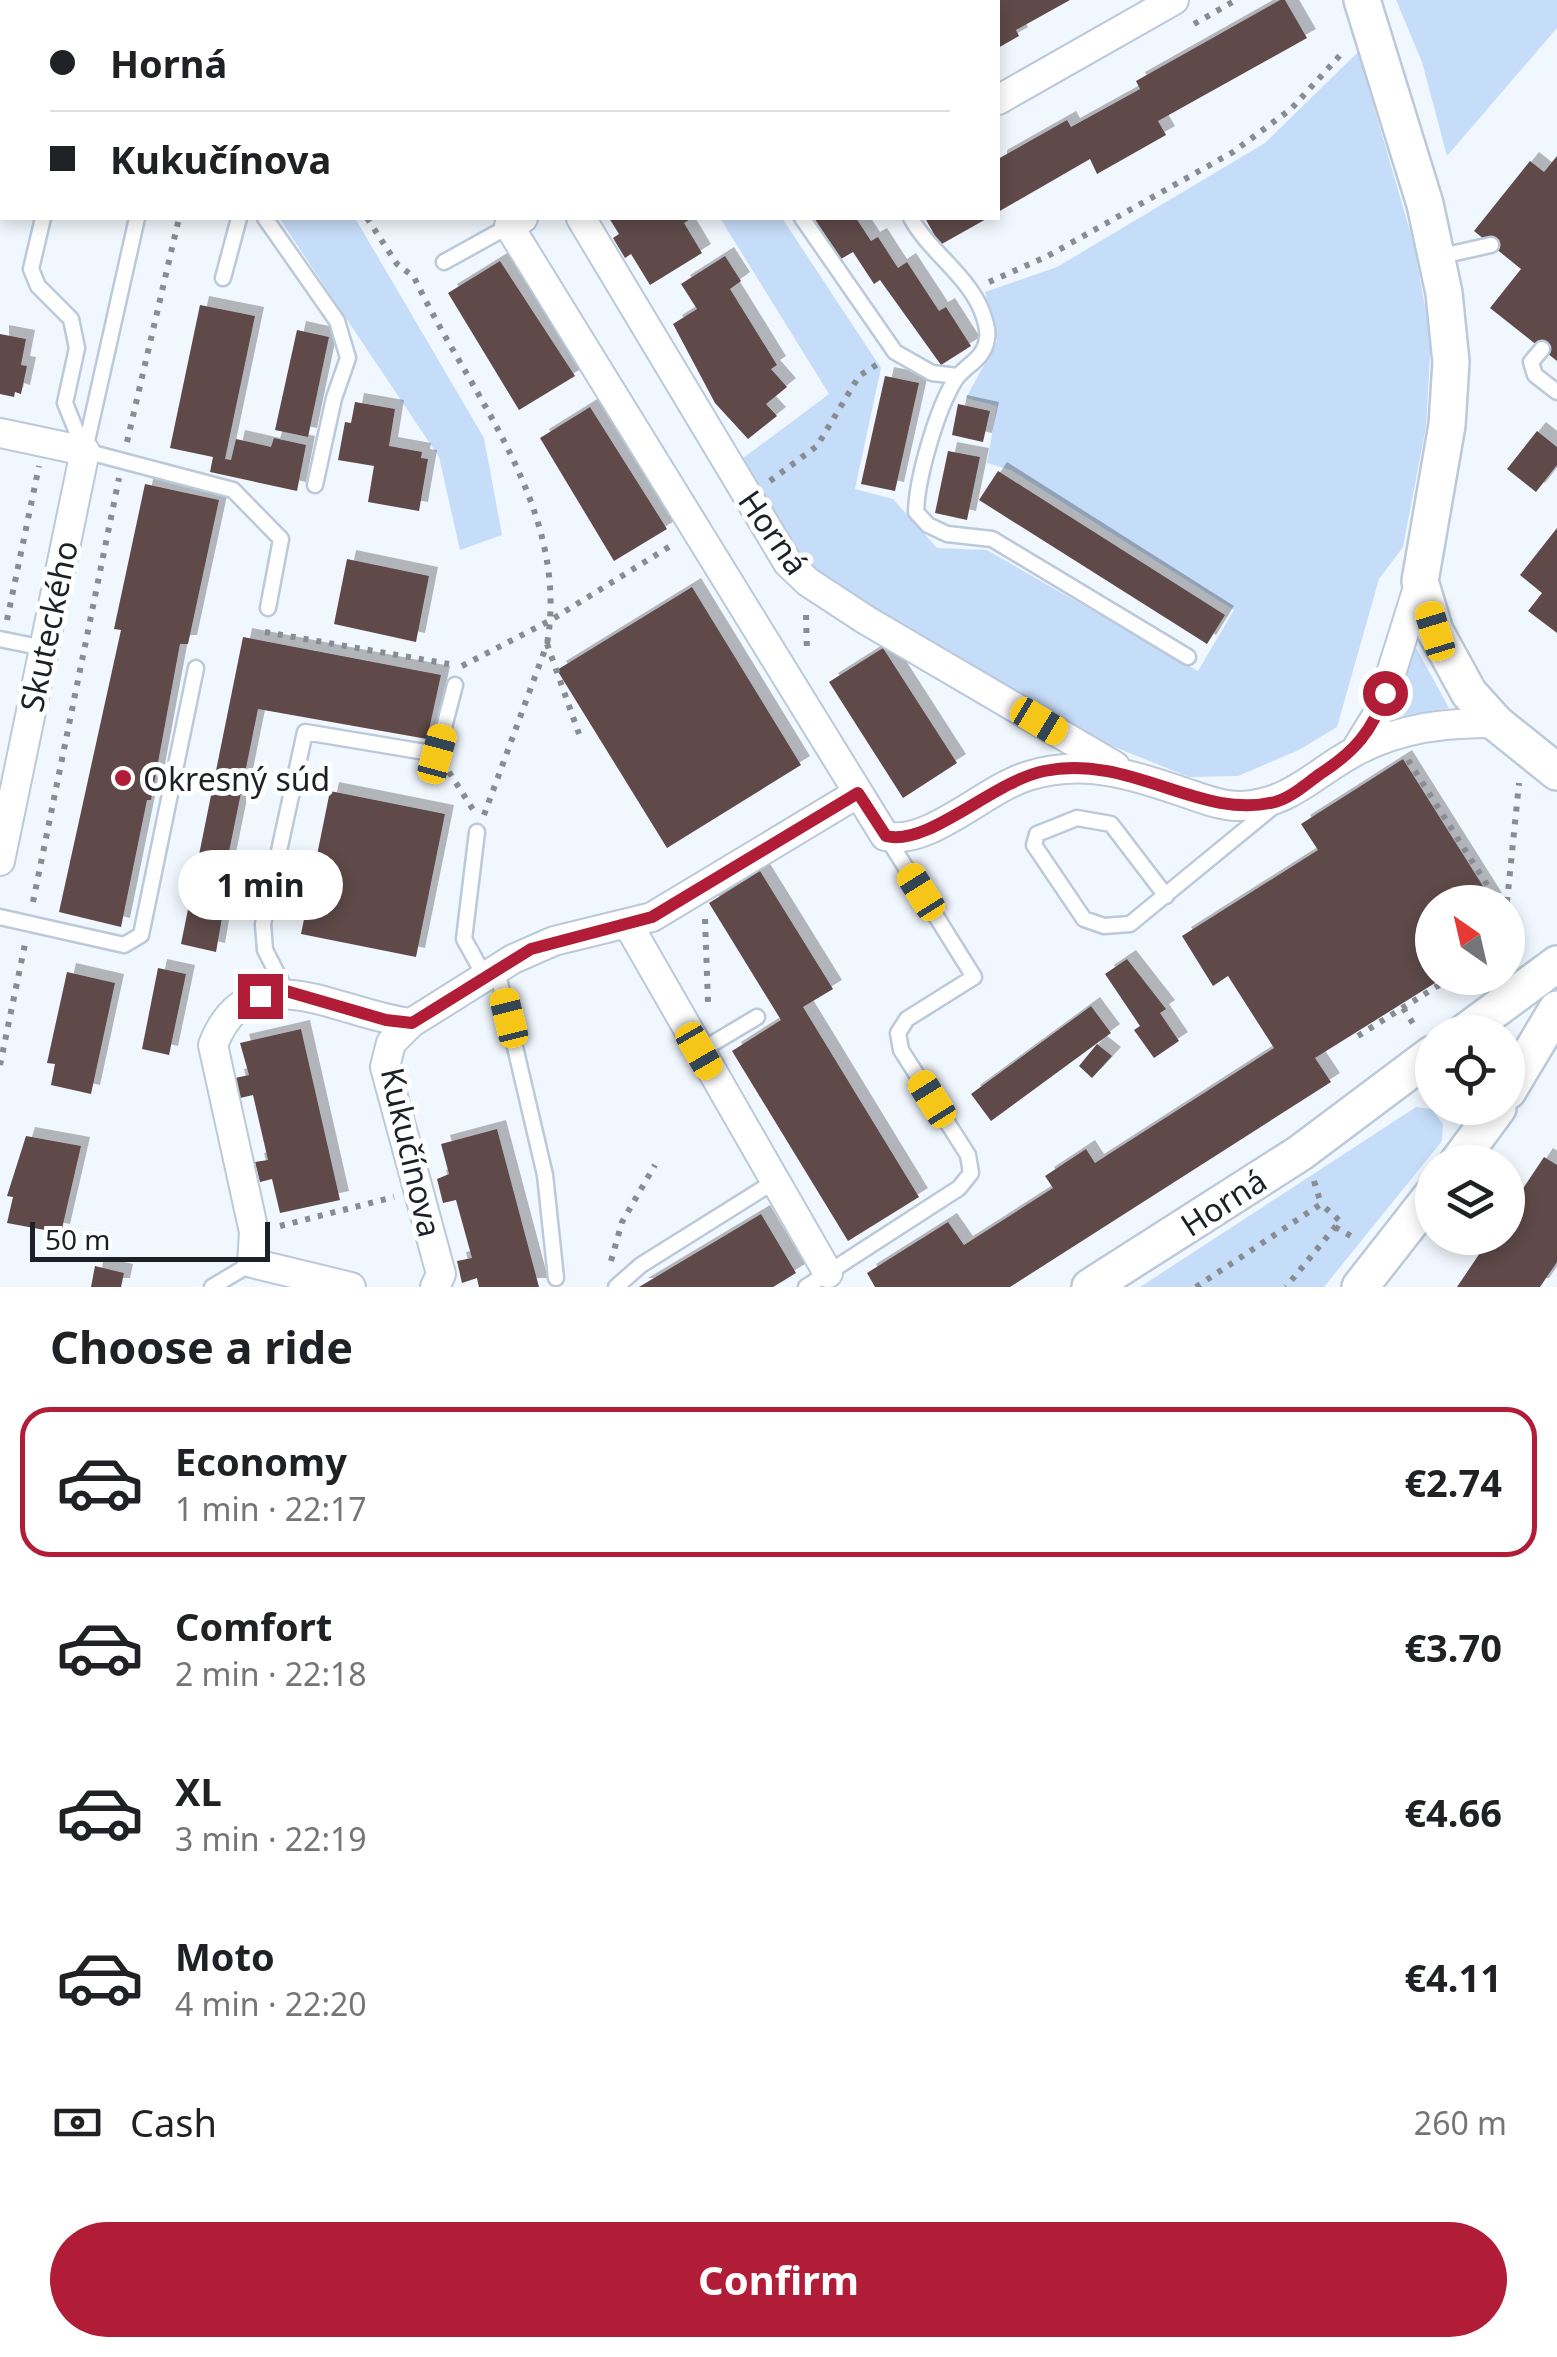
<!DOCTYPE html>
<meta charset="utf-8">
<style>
body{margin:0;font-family:"Noto Sans",sans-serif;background:#f6f6f6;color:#202124;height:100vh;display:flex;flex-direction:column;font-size:38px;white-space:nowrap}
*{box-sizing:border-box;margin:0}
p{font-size:32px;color:#757577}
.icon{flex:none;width:55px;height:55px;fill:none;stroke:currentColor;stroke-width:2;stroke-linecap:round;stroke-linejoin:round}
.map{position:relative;height:1287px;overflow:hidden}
.side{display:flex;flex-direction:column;background:#fff;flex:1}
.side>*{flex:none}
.top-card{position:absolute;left:0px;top:0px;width:1000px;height:220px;box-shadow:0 5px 15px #0003;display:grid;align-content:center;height:220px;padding:0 50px;background:#fff}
.needle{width:65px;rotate:326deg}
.tools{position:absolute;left:1415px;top:885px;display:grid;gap:20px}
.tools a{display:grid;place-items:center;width:110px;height:110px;border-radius:50%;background:#fff;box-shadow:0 5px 15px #0003;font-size:50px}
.scale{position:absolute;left:30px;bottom:25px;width:240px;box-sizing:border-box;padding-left:10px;border:5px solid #1c2127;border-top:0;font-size:28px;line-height:35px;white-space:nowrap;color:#1c2127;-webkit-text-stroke:8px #fff;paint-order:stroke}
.end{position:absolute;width:45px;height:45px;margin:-22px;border:12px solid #b11d37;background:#fff;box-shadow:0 0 0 5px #fff}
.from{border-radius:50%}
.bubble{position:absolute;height:70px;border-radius:35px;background:#fff;box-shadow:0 5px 15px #0003;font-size:32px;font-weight:700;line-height:70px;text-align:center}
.car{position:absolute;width:30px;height:60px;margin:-30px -15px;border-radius:12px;box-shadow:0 0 8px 2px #0007;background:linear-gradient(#f5c518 24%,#345 0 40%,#f5c518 0 76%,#345 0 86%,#f5c518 0)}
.top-card b{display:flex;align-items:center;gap:35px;height:95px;font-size:38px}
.top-card b+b{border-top:2px solid #e0e0e0}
.top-card i{width:25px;height:25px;background:#202124}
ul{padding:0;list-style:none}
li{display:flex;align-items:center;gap:30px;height:150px;margin:0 20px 15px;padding:0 30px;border:5px solid transparent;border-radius:30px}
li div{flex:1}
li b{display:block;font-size:38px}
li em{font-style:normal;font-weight:700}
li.on{border-color:#b11d37}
li>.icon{width:90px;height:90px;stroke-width:1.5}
h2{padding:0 50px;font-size:45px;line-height:120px}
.pay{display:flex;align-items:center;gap:25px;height:110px;padding:0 50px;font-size:38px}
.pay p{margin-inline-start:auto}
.button{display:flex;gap:20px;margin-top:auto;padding:20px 50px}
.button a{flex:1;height:115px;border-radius:60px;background:#b11d37;color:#fff;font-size:40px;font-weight:700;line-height:115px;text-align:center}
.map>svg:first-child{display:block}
.green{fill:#c6ddf9}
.building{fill:#5f4a4a;filter:url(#shadow)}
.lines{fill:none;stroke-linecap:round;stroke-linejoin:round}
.service-casing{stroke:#bbc9da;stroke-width:19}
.minor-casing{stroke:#bbc9da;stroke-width:32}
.tertiary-casing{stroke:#bbc9da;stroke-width:40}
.path{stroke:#888d94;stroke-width:6;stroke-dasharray:5 8;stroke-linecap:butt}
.service{stroke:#fff;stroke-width:14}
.minor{stroke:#fff;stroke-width:28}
.tertiary{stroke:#fff;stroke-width:35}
.route{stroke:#b11d37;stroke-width:12}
.poi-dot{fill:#b11d37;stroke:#fff;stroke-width:4}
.labels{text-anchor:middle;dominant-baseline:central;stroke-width:10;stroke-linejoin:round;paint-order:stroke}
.street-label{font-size:32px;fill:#1c2127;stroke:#fff}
.poi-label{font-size:32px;fill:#1c2127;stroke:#fff;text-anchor:start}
</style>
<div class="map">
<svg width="1557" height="1287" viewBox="0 0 1557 1287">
<defs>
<filter id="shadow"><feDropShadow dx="9" dy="-9" stdDeviation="0" flood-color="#0004"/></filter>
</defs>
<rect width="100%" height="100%" fill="#f1f7fe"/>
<path class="green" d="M49,0H241V2H49Z
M1396,0H1557V28L1447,156L1422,62Z
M1358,52L1414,245L1431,340L1426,427L1403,547L1379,579L1337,727L1299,750L1238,776L1189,777L1100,741L812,573L782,535L739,461L829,394L720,218H782L881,368L855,489L893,499L937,548L987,550L1198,671L1234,610L1011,470L987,463L997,406L966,398L997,341L985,292L1057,267L1265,143Z
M279,218H355L484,438L502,535L460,550L439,457Z
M1414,644L1449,708L1394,717L1412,646Z
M1416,1107L1432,1109L1443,1124L1442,1141L1324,1287H1140Z"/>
<path class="building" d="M998,0H1070L1016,30L1019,36L998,48Z
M1280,0H1285L1307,38L1158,121L1166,135L1097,174L1090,159L998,212V159L1067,120L1071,127L1140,89L1136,81Z
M1557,156V361L1490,308L1521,269L1474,231L1530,161L1544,172Z
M609,218H692L684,223L702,253L650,285L631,254L625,258L613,238L619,234Z
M814,218H856L871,241L878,237L898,268L907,262L939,311L946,307L971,346L941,365L880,280L874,284L853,252L841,259Z
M925,218H988L940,245Z
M725,256L741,281L730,289L777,365L771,369L787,387L766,404L777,416L748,439L715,403L673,324L697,309L681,284Z
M500,261L575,376L519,410L448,293Z
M200,305L255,316L225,459L231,460L236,439L271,447L274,438L306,445L297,491L210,472L213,457L170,448Z
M297,330L329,337L308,437L275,430Z
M0,334L26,339L21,365L27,366L21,394L15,392L14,397L0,394Z
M885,376L919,383L895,491L861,484Z
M355,402L395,409L389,446L422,452L421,458L428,459L419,511L368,502L374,466L338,460L345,422L351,423Z
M958,404L990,411L983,442L952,435Z
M590,407L667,529L614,561L540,438Z
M1537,431L1557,447V465L1536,492L1507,469Z
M948,451L980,457L967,520L935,513Z
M998,471L1225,615L1207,644L979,500Z
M145,484L219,500L188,644H180L151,800H147L121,927L59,912L121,630L114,629Z
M1557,528V633L1528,611L1542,593L1520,575Z
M347,559L429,576L416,642L334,624Z
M692,587L801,765L667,848L557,670Z
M243,637L441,675L427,739L258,709L217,911L223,912L216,952L181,944Z
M883,648L957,763L903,798L829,682Z
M1403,759L1493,902H1432V978H1443L1315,1058L1331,1082L1010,1287H875L867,1273L948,1222L964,1245L1053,1188L1045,1176L1086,1149L1095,1163L1274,1048L1228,976L1213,986L1182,936L1318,850L1301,824Z
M330,791L445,814L416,957L301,934Z
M760,871L833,989L803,1007L919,1197L848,1241L732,1051L781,1020L709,903Z
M1127,959L1166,1009L1160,1013L1179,1041L1154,1058L1134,1030L1140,1026L1105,974Z
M158,968L186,974L169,1055L142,1049Z
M67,972L115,983L91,1094L51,1085L55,1064L47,1063Z
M1091,1006L1111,1033L991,1121L971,1094Z
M301,1029L340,1200L280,1213L272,1179L260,1182L255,1162L268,1160L253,1095L240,1098L235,1078L249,1075L240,1043Z
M1097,1044L1112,1056L1092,1078L1079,1066Z
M497,1129L539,1287H479L477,1278L462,1283L457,1261L472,1258L456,1200L443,1203L437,1179L449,1174L441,1144Z
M26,1136L81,1146L61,1233L7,1223L13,1197L7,1196Z
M1544,1157L1557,1165V1262L1540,1287H1457L1490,1238H1508V1211Z
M761,1214L796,1273L783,1281L773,1287H639Z
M95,1266L124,1273L121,1287H91Z"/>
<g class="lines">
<defs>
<path id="service" d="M652,0L653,2
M786,0L787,2
M940,2L945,0
M0,97H2
M0,125H2
M43,218L31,269L38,286L71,319L77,348L65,403L84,450
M265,218L337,321L348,358L334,398L315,485
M802,218L895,352L932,373L957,376
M911,218C929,251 965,273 981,309C984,316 989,331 987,339C984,360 965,365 955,380C937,409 917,477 916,512L928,525L947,534L992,539L1188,657
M1437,257L1491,245
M444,262L509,226
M223,278L239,218
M1542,349L1531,362L1535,375L1557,392
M85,450L137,218
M85,451L233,490L281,539L268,608
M0,639L44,648
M477,832L464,939L485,977
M1166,896L1111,824L1077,818L1037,834L1034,845L1084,919L1104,926L1130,924L1274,806
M0,917L124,945L141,935L196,668
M497,970L545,1175L556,1278
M286,991L265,950L263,924L305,732L437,754L455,685
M700,1051L757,1017
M212,1287L252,1263
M616,1287L641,1265L775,1181
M806,1287L959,1188L971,1173L968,1155L901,1050L898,1033L907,1019L974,977L886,836"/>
<path id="minor" d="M448,0L450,2
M998,100L1174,0
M523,218L509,226L885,836C928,847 983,790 1028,776C1083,759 1131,774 1183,792C1201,798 1223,807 1242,806C1292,803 1314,773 1356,751C1402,727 1444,723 1496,723
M581,218L788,563L808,582L866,620L1115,766
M0,433L85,451L0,861
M1355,751L1379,712L1420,581
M629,926L828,1273
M351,1287L252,1263L254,1232L213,1045C249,950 342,1016 411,1023
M435,1287L441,1274L385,1067L391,1043L411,1023L513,959L554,941L652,917L858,793"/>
<path id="tertiary" d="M1362,0L1425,204L1444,293L1451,362L1447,425L1420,581L1435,631L1469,693L1496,723L1557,772
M1465,1032L1557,964
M1508,1091L1557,1009
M1458,1162L1498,1108
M1090,1287L1300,1153L1432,1054
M1360,1287L1432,1195"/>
</defs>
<use href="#service" class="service-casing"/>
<use href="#minor" class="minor-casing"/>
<use href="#tertiary" class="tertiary-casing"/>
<path class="path" d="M259,0L260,2
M869,0L870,2
M189,2L193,0
M1194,24L1236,0
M367,218L397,264L414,277C468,392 571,508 547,644
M989,282L1046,257L1233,152L1291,109L1344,51
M127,442L179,218
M770,481L817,446L859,376L878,364
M806,615L807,653
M7,620L39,466
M265,632L449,664
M462,666L551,620L672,545
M1408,760L1498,902
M449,772L474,811
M484,815L547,644L579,734
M33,902L119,478
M1507,902L1519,783
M705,919L708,1002
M1403,1008L1416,1028
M1358,1036L1447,980
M0,1065L25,944
M1314,1181L1321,1204
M280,1226L394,1197
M1335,1227L1356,1239
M611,1261L622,1222L655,1165
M1196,1287L1321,1204L1340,1221L1286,1287"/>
<use href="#service" class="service"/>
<use href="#minor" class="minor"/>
<use href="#tertiary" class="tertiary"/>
</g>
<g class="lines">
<path class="route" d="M260,996L286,991L386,1020L412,1023L531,949L652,917L858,793L886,836C928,847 992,782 1044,771C1131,753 1200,821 1275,802C1291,798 1307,783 1320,774C1354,752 1373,731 1385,693"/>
</g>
<circle class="poi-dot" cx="123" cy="778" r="10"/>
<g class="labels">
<g class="street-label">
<text transform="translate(774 532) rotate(55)">Horná</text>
<text transform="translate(48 626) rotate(-78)">Skuteckého</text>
<text transform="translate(412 1152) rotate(77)">Kukučínova</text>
<text transform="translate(1223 1202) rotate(-33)">Horná</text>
</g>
<g class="poi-label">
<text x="143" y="778">Okresný súd</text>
</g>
</g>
</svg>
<div class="tools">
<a><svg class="needle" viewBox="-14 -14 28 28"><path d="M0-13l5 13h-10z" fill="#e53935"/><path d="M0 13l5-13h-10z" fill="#757577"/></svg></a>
<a><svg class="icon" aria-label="locate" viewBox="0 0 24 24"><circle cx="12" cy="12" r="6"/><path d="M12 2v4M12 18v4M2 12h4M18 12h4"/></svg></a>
<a><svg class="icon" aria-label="layers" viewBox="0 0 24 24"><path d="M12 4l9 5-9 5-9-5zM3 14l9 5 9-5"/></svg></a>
</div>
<div class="scale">50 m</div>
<i class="end from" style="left:1385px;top:693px"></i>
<i class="end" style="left:260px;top:996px"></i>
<div class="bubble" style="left:178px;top:850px;width:165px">1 min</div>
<i class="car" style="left:1435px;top:631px;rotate:343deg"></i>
<i class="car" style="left:1039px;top:721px;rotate:121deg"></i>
<i class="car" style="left:437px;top:754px;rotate:15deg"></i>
<i class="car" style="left:921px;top:892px;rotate:328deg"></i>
<i class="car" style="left:509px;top:1018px;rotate:346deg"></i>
<i class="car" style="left:699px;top:1051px;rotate:150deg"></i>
<i class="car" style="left:932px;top:1099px;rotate:328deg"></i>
<div class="top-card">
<b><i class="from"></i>Horná</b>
<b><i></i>Kukučínova</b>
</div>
</div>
<section class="side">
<h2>Choose a ride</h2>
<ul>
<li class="on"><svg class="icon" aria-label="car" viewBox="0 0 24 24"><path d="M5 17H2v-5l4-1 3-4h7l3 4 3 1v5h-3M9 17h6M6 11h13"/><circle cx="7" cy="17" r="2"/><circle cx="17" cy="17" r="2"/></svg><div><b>Economy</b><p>1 min · 22:17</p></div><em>€2.74</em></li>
<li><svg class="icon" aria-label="car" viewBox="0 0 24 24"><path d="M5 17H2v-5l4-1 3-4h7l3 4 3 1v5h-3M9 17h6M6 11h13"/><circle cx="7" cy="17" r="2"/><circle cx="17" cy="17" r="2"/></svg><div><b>Comfort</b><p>2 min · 22:18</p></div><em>€3.70</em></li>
<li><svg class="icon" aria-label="car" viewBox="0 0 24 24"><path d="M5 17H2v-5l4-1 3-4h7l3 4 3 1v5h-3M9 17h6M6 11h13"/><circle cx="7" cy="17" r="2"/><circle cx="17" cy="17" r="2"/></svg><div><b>XL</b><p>3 min · 22:19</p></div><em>€4.66</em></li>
<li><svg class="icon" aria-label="car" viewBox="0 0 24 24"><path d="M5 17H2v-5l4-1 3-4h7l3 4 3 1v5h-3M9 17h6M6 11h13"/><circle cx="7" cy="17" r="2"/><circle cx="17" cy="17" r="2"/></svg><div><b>Moto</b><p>4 min · 22:20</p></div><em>€4.11</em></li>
</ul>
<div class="pay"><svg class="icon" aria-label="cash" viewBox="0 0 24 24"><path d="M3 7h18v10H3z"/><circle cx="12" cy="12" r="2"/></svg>Cash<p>260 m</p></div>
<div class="button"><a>Confirm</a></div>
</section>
